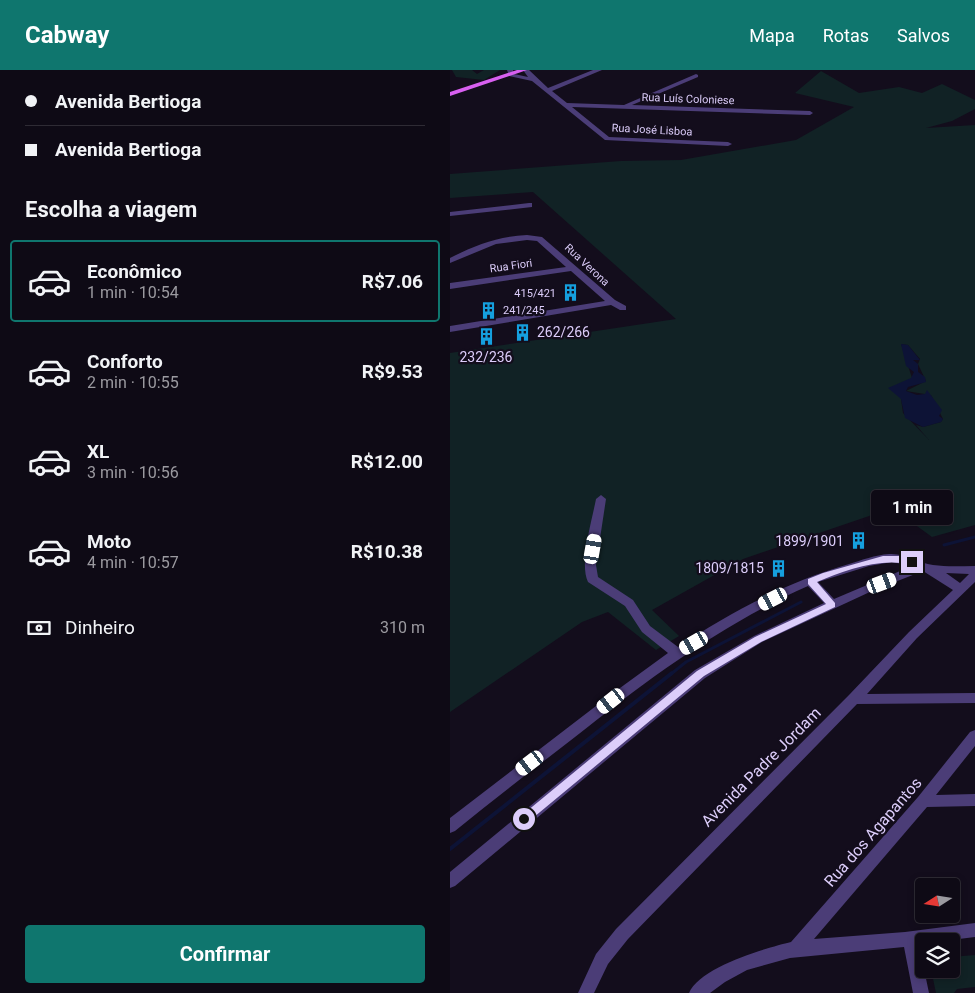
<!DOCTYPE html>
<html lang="pt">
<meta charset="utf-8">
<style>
body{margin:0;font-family:Roboto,sans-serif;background:#1c1822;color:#f1f3f6;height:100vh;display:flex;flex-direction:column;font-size:19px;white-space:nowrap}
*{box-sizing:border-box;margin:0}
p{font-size:16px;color:#9b9aa0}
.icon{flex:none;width:28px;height:28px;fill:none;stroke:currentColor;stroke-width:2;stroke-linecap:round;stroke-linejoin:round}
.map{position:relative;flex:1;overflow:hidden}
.details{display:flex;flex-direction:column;background:#0e0a15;width:450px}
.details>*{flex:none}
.top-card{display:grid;align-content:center;height:110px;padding:0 25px;background:#0e0a15}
.needle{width:32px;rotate:258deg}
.fabs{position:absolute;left:465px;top:808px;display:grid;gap:10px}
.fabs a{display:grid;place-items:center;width:45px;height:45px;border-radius:5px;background:#0e0a15;box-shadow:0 2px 8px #0003,0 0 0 1px #2e2b34;font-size:25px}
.end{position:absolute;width:22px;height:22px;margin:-11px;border:6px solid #dccdfa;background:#111;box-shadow:0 0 0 2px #111}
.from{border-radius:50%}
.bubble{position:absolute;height:35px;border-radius:5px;background:#0e0a15;box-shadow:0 2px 8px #0003,0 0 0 1px #2e2b34;font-size:16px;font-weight:700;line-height:35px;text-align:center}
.car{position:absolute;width:15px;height:30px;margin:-15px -8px;border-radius:6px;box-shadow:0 0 4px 1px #0007;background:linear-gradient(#fff 24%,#345 0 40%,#fff 0 76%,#345 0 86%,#fff 0)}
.top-card b{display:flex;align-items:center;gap:18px;height:48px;font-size:19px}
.top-card b+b{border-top:1px solid #2e2b34}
.top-card i{width:12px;height:12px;background:#f1f3f6}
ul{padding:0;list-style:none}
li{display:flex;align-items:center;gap:15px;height:82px;margin:0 10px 8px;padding:0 15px;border:2px solid transparent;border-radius:5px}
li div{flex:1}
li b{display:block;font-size:19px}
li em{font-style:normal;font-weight:700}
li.selected{border-color:#0f766e}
li>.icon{width:45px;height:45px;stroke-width:1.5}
h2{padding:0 25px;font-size:22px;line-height:60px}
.pay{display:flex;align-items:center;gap:12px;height:55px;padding:0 25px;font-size:19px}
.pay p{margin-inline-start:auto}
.button{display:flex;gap:10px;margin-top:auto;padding:10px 25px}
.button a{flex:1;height:58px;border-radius:5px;background:#0f766e;color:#fff;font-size:20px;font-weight:700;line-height:58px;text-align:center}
header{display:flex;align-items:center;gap:30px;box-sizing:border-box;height:70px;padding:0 25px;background:#0f766e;color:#fff}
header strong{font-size:24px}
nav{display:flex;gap:28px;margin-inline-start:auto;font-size:18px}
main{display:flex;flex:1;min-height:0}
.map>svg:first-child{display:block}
.green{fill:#112225;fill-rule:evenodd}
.water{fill:#0d1336}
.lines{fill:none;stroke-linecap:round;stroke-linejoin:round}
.stream-far1{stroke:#0d1336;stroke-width:3}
.stream{stroke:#0d1336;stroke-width:4}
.minor{fill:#4b3d77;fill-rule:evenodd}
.major{fill:#d85ff0;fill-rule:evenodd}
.route{fill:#dccdfa}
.labels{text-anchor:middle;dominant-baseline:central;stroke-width:4.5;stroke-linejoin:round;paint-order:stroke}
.far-street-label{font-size:11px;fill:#dccdfa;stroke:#130d1c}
.far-poi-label{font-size:11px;fill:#dccdfa;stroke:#130d1c;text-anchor:end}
.poi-label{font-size:14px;fill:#dccdfa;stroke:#130d1c;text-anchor:end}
.near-street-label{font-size:16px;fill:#dccdfa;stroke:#130d1c}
</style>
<header>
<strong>Cabway</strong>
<nav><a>Mapa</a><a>Rotas</a><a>Salvos</a></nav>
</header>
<main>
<section class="details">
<div class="top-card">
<b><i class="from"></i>Avenida Bertioga</b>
<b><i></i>Avenida Bertioga</b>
</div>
<h2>Escolha a viagem</h2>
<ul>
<li class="selected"><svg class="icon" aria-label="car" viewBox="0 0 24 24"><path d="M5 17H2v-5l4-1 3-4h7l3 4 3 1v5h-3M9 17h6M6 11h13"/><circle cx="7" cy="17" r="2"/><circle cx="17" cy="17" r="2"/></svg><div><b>Econômico</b><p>1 min · 10:54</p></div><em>R$7.06</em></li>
<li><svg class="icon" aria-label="car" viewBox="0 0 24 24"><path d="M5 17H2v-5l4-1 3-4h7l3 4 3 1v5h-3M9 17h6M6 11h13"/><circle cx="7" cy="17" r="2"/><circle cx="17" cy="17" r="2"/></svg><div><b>Conforto</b><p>2 min · 10:55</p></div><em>R$9.53</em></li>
<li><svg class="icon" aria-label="car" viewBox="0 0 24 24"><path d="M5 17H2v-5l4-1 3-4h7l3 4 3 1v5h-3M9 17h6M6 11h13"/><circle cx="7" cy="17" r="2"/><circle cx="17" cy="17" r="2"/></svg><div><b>XL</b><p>3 min · 10:56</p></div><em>R$12.00</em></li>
<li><svg class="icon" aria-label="car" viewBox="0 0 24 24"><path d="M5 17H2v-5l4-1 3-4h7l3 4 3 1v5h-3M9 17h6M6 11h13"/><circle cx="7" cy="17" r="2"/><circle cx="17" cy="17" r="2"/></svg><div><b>Moto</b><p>4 min · 10:57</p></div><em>R$10.38</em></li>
</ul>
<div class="pay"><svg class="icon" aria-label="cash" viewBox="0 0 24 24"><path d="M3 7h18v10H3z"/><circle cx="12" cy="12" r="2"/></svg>Dinheiro<p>310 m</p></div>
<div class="button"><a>Confirmar</a></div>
</section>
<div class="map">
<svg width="525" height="923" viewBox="0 0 525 923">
<rect width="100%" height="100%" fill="#130d1c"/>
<path class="green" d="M2,0H22L27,4L34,0H50L34,10L6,7Z
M371,1L409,23L449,17L472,23L492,14L525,30V39L502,51L476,58L525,55V455L482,467L445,440L422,445L293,489L202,540L229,566L206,580L158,542L132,552L0,642V283L226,249L83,122L0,128V104L171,91L231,90L346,70L404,37L345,23ZM451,274L458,275L470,289L468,294L476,311L456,321L481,325L493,349L491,352L473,357L466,355L479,370L453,343L451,329L462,308Z
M525,885V917L507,919L504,923H486L481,899H501V887Z"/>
<path class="water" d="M451,274L458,275L470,290H463L468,294V302L475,307L476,312L458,317L456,321L467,325L475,324L477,320L492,340L489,346L493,349L491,352L473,357L455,348L451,329L438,318L461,308L464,302L456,296Z"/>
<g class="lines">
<path class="stream-far1" d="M494,475L525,467
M221,604L236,592L351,532"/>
<path class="stream" d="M0,779L222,603"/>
<path class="minor" d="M57,0H63L64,4L78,7L73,0H79L98,18L143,0H152L102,21L117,33L174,35L246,4L248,5V7L182,35L360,41L363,43L360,45L122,37L159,67L278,72L282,74L278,76L155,70L82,11L59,6Z
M79,133H82V137L0,146V142Z
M77,165L92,167L165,230L176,236V240H170L161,235L0,262V256L155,231L121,201L0,219V213L116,197L87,171L77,170L46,174L0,193V188C25,175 50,166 77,165Z
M151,425L156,429L146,495L148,507L183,530L200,556L228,577C281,542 337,512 399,494C412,490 425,485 439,484C456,483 468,493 483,495C497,497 511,496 525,496V512L467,568L417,624L525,623V633L407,634L178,869L158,894L144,923H128L146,884L166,859L399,625L459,562L503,520L473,501L422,521L312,572L255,608L5,816L0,818V802L245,600L304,566L374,533L358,516C272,554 198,609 125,667C85,698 44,729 5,761L0,763V748L159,626L218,583L192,562L175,536L138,512C129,494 142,450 146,429ZM442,492L462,496L384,529L368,512L419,496ZM496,503L519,504L510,513Z
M525,660V676L486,725L525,724V736L477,737L364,869L455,862L525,853V867L493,871H474V874L469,875L479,923H463L454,877L340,888L297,900L275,912L260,923H239C250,897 316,878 341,872L468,727L520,662Z"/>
<path class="major" d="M67,0H77L0,26V22Z"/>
</g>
<path class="route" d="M433,486H450L467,492L462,495C431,487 395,500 367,512L385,533V537L311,572L254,606L78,752H71V746L247,601L305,567L376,534L358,514V509L373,503Z"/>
<defs>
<symbol id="building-bare" viewBox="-9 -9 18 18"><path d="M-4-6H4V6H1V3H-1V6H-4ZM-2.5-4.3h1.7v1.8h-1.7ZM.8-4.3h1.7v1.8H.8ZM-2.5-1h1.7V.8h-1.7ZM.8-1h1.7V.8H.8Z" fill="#159fde" stroke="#130d1c" stroke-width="2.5" paint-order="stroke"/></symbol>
</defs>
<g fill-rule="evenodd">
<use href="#building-bare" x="108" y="210" width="25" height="25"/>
<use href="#building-bare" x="26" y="228" width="25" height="25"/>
<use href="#building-bare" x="60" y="250" width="25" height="25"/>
<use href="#building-bare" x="24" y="254" width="25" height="25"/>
<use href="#building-bare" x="396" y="458" width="25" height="25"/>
<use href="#building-bare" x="316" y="486" width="25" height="25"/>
</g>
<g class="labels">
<g class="far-street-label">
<text transform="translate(238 29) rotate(2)">Rua Luís Coloniese</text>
<text transform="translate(202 60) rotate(3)">Rua José Lisboa</text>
<text transform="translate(137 195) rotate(43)">Rua Verona</text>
<text transform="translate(61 196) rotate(-8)">Rua Fiori</text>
</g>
<g class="far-poi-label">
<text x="106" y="223">415/421</text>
<text x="53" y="240" text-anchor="start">241/245</text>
</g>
<g class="poi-label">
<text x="87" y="262" text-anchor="start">262/266</text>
<text x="36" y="287" text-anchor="middle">232/236</text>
<text x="394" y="471">1899/1901</text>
<text x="314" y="498">1809/1815</text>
</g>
<g class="near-street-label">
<text transform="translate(311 697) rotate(-45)">Avenida Padre Jordam</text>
<text transform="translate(423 762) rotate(-49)">Rua dos Agapantos</text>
</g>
</g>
</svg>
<div class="fabs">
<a><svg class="needle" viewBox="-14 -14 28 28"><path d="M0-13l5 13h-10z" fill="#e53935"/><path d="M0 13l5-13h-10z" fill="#9b9aa0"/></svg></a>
<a><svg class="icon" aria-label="layers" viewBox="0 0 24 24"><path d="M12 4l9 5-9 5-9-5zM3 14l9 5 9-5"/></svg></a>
</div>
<i class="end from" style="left:74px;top:749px"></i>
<i class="end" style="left:462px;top:492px"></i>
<div class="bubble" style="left:421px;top:420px;width:82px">1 min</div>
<i class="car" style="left:143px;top:479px;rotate:10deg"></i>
<i class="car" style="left:432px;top:513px;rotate:70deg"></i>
<i class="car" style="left:323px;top:529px;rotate:243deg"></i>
<i class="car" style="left:244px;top:573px;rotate:240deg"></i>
<i class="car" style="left:161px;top:631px;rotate:232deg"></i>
<i class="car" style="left:80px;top:693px;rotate:233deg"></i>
</div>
</main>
